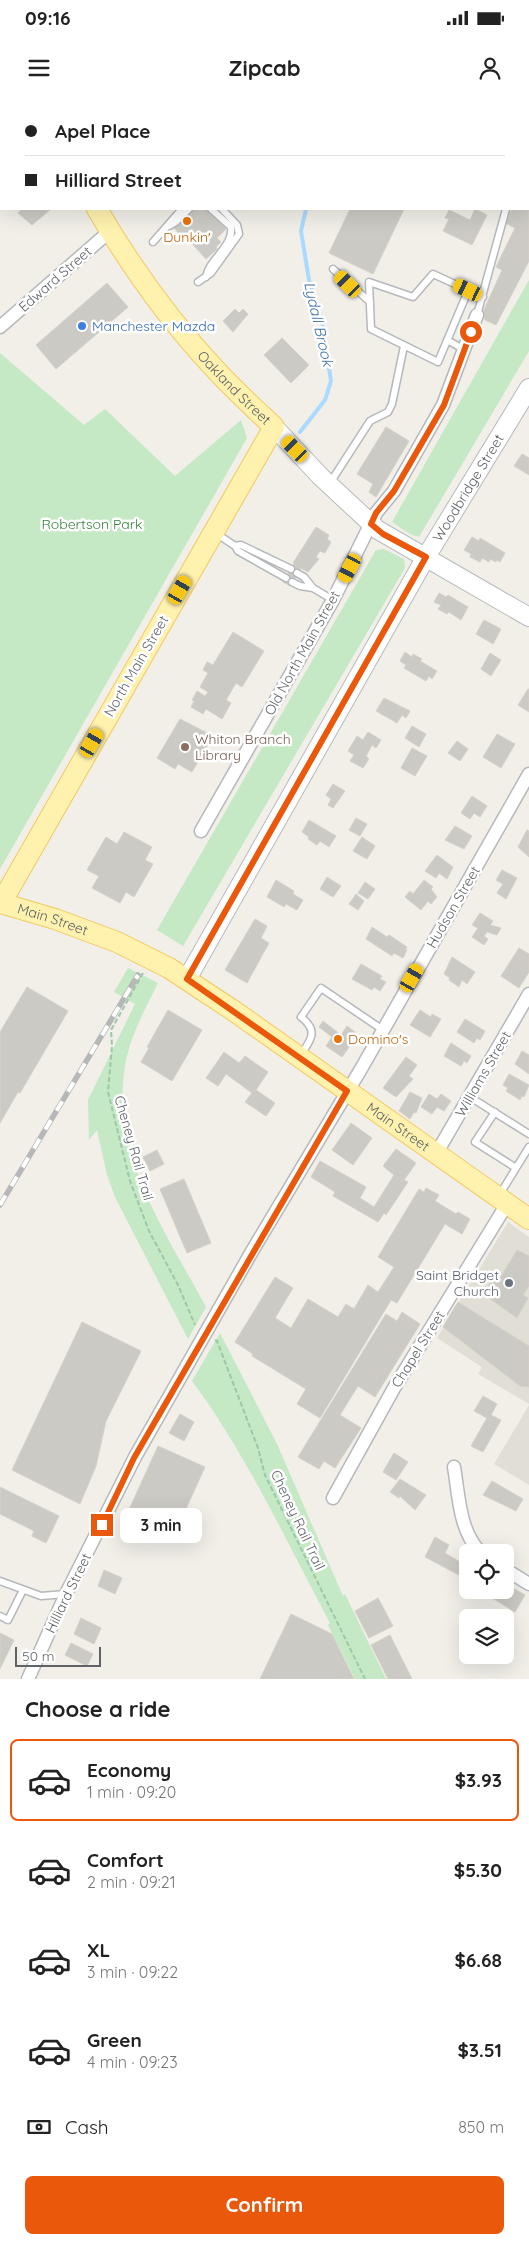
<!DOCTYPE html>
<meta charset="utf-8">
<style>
body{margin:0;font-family:Quicksand,sans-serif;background:#f2f2f2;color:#222;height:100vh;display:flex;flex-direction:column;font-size:19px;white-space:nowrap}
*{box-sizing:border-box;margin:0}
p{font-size:16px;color:#767676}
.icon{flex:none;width:28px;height:28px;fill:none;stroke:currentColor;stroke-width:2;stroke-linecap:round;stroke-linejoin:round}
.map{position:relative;height:1579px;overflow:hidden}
.details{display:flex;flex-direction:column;background:#fff;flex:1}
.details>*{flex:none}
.banner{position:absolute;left:0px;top:0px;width:530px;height:110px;box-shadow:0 5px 20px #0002;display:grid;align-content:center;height:110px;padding:0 25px;background:#fff}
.buttons{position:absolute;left:459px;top:1444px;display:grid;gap:10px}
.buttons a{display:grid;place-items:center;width:55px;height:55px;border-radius:8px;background:#fff;box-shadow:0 5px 20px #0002;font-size:25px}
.scale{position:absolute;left:15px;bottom:12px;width:86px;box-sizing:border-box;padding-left:5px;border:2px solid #5f6368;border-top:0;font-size:14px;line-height:18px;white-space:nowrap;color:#5f6368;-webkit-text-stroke:4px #fff;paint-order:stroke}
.end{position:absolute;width:22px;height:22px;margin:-11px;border:6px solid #ea580c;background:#fff;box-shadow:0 0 0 2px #fff}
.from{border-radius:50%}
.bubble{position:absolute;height:35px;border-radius:8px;background:#fff;box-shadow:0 5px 20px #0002;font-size:16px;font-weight:800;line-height:35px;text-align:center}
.car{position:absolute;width:15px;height:30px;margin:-15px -8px;border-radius:6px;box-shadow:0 0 4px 1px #0007;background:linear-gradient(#f5c518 24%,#345 0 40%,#f5c518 0 76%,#345 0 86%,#f5c518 0)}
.banner b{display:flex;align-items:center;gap:18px;height:48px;font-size:19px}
.banner b+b{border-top:1px solid #e0e0e0}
.banner i{width:12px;height:12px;background:#222}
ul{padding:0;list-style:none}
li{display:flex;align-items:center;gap:15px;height:82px;margin:0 10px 8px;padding:0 15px;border:2px solid transparent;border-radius:8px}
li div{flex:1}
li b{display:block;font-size:19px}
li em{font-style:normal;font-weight:800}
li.current{border-color:#ea580c}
li>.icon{width:45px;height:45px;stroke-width:1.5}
h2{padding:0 25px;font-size:22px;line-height:60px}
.pay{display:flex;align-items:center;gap:12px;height:55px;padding:0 25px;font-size:19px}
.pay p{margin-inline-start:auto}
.primary-button{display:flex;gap:10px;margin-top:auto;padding:10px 25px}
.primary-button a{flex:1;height:58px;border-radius:8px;background:#ea580c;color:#fff;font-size:20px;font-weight:800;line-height:58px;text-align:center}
.status{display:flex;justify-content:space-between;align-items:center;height:35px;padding:0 25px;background:#fff;direction:ltr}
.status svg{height:14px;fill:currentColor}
header{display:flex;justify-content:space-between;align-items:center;height:65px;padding:0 25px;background:#fff;font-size:22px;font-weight:800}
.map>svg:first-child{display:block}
.education{fill:#e1ded6}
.green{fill:#c5e8c5}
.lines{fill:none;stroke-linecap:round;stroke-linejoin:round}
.stream{stroke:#aadaff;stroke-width:4}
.building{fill:#cccac5;stroke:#d6d1c6}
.lane-casing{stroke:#b5b8bc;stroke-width:9}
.street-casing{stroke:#b5b8bc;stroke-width:15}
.secondary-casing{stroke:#b6babf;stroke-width:20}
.primary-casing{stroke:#f2c960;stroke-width:22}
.path{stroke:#9cc7a9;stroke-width:2;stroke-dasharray:5 2.5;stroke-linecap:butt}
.lane{stroke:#fff;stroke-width:6}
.street{stroke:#fff;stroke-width:12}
.secondary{stroke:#fff;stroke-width:18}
.primary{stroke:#fff2af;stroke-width:20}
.rail-casing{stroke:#b6b7b8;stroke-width:5.5}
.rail{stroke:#fff;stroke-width:4;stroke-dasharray:11;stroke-linecap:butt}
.route{stroke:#ea580c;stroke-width:6}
.food-dot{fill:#e8710a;stroke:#fff;stroke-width:2}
.shop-dot{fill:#3f7fe0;stroke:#fff;stroke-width:2}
.education-dot{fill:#8d6e63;stroke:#fff;stroke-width:2}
.worship-dot{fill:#6b7280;stroke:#fff;stroke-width:2}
.labels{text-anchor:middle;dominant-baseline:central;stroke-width:5;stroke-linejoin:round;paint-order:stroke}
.food-label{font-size:14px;fill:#c56008;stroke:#fff}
.street-label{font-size:14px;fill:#5f6368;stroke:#fff}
.shop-label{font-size:14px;fill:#366cbe;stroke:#fff;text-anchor:start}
.park-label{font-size:14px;fill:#348238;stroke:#fff}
.education-label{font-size:14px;fill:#785e54;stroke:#fff;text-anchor:start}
.worship-label{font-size:14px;fill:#5b616d;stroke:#fff;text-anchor:end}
.water-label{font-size:15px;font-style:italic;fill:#4174aa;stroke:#fff}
</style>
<div class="status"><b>09:16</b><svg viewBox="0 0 49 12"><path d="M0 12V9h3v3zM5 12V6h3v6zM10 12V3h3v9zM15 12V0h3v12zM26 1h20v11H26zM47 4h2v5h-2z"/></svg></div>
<header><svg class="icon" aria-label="menu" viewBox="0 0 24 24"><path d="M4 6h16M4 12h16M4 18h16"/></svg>Zipcab<svg class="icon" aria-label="person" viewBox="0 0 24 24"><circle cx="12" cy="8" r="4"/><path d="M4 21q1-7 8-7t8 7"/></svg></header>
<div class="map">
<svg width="529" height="1579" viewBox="0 0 529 1579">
<rect width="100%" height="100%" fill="#f1efe8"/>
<path class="education" d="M508,1122L529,1137V1304L478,1274L482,1267L437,1238Z
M529,1305V1385L494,1364Z"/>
<path class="green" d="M529,180V251L419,437L410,434L392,422Z
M0,253L84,325L105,309L175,376L241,320L247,338L0,769Z
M384,449L404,459L405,468L183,846L157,830L376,450Z
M128,868L158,883C147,906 133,930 127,956C106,1048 164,1129 206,1207L188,1239L115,1097L107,1075L97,1030L89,1040L88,1000L135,904L114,892Z
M220,1233L277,1344L343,1496L345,1494L386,1579H355L328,1525L330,1523C286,1441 247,1355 192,1281Z"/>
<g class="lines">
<path class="stream" d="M373,1L376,0
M300,332L325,300L331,281L322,221L309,180L301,131L306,109"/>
</g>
<path class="building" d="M222,0H276L221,1Z
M529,40V161L496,225L485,220L483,212L502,170L496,167L515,128L505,123L512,109H529Z
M22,109H51L32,125L18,113Z
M195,109H205L226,129L217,138L221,142L216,147L217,149L206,159L186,137L184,139L174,128L184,116L186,118Z
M350,109H404L373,174L329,153Z
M475,109L487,115L472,145L443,131L449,119L445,118L449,110L470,120Z
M107,183L128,207L56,269L36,245Z
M235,209L239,213L243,209L248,214L233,232L223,221Z
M282,238L309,265L291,283L264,255Z
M386,327L409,341L376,397L369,392L373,384L357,374Z
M522,354L529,358V375L514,366Z
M316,427L329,435L327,439L331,442L325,453L320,451L316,457L319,459L308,472L301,468L290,486L283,482L294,464L293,463Z
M472,437L479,441L480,438L505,453L500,462L497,460L496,462L490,459L489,462L482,458L480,462L470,457L471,454L464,450Z
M439,493L446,497L448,495L468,507L461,520L449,512L447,514L438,509L441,505L434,502Z
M484,520L501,529L493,544L476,534Z
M233,532L264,551L242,587L236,583L226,600L231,603L222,619L206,609L203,614L191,607L194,601L192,600L197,591L205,596L208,592L200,587L208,573L203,570L207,562L213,565Z
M405,552L412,557L413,554L422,559L420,561L437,571L432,579L429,576L426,581L404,568L406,565L400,561Z
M490,553L501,560L491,576L481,569Z
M528,589H529V612L518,605Z
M384,598L410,611L406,618L402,615L397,623L376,611Z
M180,619L213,636L192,672L178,664L175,669L157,658Z
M412,626L426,634L419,647L405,638Z
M368,632L381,640L376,648L372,645L366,656L369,659L363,668L350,661L354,655L348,651L357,636L363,640Z
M497,634L515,644L501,668L483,657Z
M457,641L468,649L460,661L448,653Z
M412,648L427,656L415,676L401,668Z
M333,684L345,691L333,708L328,705L331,699L326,695Z
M472,696L487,706L480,717L474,713L470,719L461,713Z
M356,718L367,724L360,736L349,730Z
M309,720L336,736L329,747L320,741L317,745L308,739L309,737L302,732Z
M455,726L472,736L464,749L445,740Z
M527,730L529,731V757L518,747Z
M124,732L152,747L145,760L153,764L134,797L126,792L120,803L92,788L99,776L87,770L106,737L117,744Z
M362,737L375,746L367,759L353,751Z
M437,755L453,767L447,779L439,773L436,778L425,771Z
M502,770L517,778L506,799L497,793L503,784L496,780Z
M327,777L341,786L333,797L320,789Z
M276,780L294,791L293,794L303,800L297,810L286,804L284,807L267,797Z
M424,780L433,787L431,789L437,797L431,804L428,801L421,810L405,797L410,791L413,794Z
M365,782L375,789L368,799L358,793Z
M356,794L364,801L358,810L349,804Z
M480,813L493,821L490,825L501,828L497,835L487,832L484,836L488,839L484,845L472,837L478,828L472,825Z
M255,819L267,826L261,838L269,843L247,883L225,870Z
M372,827L387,837L389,835L407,847L405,850H407L403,858L394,853L392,856L366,839Z
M519,848L529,854V872L519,888L501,876Z
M452,857L475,872L467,884L462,880L459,887L449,880L450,878L444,874Z
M361,864L382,876L380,879L386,882L380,891L374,887L372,890L352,879Z
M27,887L68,911L20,993L18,992L0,1023V932Z
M168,910L202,930L172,981L141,962L149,948L147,947Z
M420,910L431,917L432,914L441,919L430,937L410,925Z
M465,919L485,931L480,940L477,938L474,943L457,932Z
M323,921L341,935L347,926L356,933L349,941L352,943L342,957L326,946L332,937L319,927Z
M451,943L471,956L467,963L464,961L461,966L444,956Z
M522,951L529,955V974L515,964Z
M224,952L239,963L245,956L268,972L256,990L275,1003L266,1016L245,1002L252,993L226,974L218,986L206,978Z
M406,957L417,965L409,976L413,979L396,997L383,988Z
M509,974L529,985L524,997L522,996L520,1000L506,991L508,988L503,985Z
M410,992L422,998L416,1013L414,1012L410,1019L399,1011Z
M429,994L437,999L441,994L451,1001L444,1011L437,1007L432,1014L421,1007Z
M351,1023L372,1038L353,1065L332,1050Z
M396,1049L416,1063L404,1080L408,1082L386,1115L384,1113L378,1122L333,1096L335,1092L311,1077L320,1061L366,1087L360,1098L374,1107L394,1075L383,1066Z
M157,1050L164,1064L150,1071L143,1057Z
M184,1079L211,1143L187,1153L160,1089Z
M426,1088L439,1095L435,1101L456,1114L458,1112L470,1119L462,1134L445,1124L397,1203L391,1200L320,1318L297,1304L306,1289L252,1256L253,1254L235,1242L275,1177L293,1188L275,1218L291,1228L308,1199L338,1217L346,1204L354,1209L368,1185L378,1192L394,1167L378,1157L419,1089L424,1092Z
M517,1150L529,1156V1186L523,1195L528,1198L517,1218L486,1196L491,1188L488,1186L494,1177L499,1180Z
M458,1202L529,1246V1287L520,1286L443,1227Z
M402,1212L420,1224L375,1297L358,1286L340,1315L361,1328L335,1368L324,1361L319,1369L298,1357L386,1214L397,1221Z
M82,1222L141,1251L106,1321L96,1366L80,1404L12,1370Z
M483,1296L497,1304L491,1315L501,1320L483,1352L471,1346L487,1318L474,1311Z
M180,1314L194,1322L184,1341L169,1333Z
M158,1346L205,1367L175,1433L128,1412Z
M394,1353L408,1362L396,1380L383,1372Z
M400,1379L426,1395L415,1410L400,1396L399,1398L390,1392Z
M492,1381L523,1399L516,1411L483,1395Z
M0,1387L59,1416L46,1443L32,1436L34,1431L0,1414Z
M435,1437L449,1445L445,1453L465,1465L459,1475L425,1457Z
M104,1470L122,1478L115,1494L98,1486Z
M511,1487L525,1495L515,1512L484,1493L486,1490H505L507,1493Z
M378,1498L393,1526L369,1538L355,1511Z
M291,1514L332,1534L354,1579H260Z
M81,1518L101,1528L94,1544L74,1534Z
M0,1533L14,1540L0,1569Z
M390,1535L412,1579H388L371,1545Z
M71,1543L93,1554L87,1566L65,1555Z"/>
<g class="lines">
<defs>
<path id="lane" d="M478,1V0
M169,126L176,122L189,109
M153,142L182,109
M333,169L370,202
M206,177C209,159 234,146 231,127L211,109
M198,182L211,173L239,134L237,125L222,109
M468,191L438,262L371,229L369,182L413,197L433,174L483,197
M477,215L506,109
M447,240L465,250
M330,383L370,321L388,312L392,304L404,246
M217,434L235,446L238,451L286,478
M235,446L241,445L291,469
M297,473L304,477L313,488L333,500
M292,482L300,486L313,488
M300,956C311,940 319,931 301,917L321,888L383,930
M470,997L529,1034
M495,1012L475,1042L516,1068
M500,1094L529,1047
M0,1481L41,1496L66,1494
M0,1516L8,1520L23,1490"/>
<path id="street" d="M134,1L135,0
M0,227L110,131
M201,731L333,500L376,413L394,391L443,305L477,215
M436,1054L529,894
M454,1367C459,1396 459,1430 480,1452
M333,1398L394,1288L507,1104
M505,1469L529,1484
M28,1579L66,1494L135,1357L251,1153L361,969L529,674"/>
<g id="secondary">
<path d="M274,327L321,377L378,430L529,517"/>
<path id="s1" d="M187,879L426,457L529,288"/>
</g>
<g id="primary">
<path d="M30,0L31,1"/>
<path id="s2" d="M97,109C130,165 169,220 214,268C233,289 254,308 274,327L1,803L55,819L117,842L169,868L234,911L529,1119"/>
</g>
</defs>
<use href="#lane" class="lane-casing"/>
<use href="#street" class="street-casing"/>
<use href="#secondary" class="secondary-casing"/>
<use href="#primary" class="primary-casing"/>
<path class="path" d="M143,873L111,930L112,946L108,992L130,1081L149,1131L178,1185L195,1225
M215,1240L217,1241L258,1348L265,1375L365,1579"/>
<use href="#lane" class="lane"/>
<use href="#street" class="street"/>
<use href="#secondary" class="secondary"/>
<use href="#primary" class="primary"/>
<defs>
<path id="rail" d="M0,1105L138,875"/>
</defs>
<use href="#rail" class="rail-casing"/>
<use href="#rail" class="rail"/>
</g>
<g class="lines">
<path class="route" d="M102,1425L134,1358L347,991L187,879L426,457L383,434L371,424L376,413L394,391L444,305L471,232"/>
</g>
<g class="food-dot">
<circle cx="187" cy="121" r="5"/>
<circle cx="338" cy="939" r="5"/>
</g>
<circle class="shop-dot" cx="82" cy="226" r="5"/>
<circle class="education-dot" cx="185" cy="647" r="5"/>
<circle class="worship-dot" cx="509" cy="1183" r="5"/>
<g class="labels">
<g class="food-label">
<text x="187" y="137">Dunkin'</text>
<text x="348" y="939" text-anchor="start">Domino's</text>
</g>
<g class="street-label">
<text transform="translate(55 179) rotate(-41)">Edward Street</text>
<text stroke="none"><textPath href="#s2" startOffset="226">Oakland Street</textPath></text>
<text stroke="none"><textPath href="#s1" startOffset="566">Woodbridge Street</textPath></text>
<text transform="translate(302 553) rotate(-61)">Old North Main Street</text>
<text transform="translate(136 566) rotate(-60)">North Main Street</text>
<text transform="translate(453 807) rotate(-60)">Hudson Street</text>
<text stroke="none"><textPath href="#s2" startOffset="885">Main Street</textPath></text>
<text transform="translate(483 974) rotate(-60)">Williams Street</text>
<text stroke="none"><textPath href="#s2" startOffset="1290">Main Street</textPath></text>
<text transform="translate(134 1048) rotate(74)">Cheney Rail Trail</text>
<text transform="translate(418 1249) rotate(-58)">Chapel Street</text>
<text transform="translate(298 1420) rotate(65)">Cheney Rail Trail</text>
<text transform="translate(68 1493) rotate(-64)">Hilliard Street</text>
</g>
<g class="shop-label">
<text x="92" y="226">Manchester Mazda</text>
</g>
<g class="park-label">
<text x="92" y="424">Robertson Park</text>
</g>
<g class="education-label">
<text x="195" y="639">Whiton Branch<tspan x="195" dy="16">Library</tspan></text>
</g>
<g class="worship-label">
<text x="499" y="1175">Saint Bridget<tspan x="499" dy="16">Church</tspan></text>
</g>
<g class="water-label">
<text transform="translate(319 224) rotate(77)">Lydall Brook</text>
</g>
</g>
</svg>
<div class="buttons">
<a><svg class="icon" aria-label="locate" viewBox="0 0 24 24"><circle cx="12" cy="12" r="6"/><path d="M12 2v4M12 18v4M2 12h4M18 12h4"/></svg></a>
<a><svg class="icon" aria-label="layers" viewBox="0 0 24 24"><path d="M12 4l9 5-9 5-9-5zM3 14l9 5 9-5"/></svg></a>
</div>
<div class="scale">50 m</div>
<i class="end from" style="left:471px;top:232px"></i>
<i class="end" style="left:102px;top:1425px"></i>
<div class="bubble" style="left:120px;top:1408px;width:82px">3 min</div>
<i class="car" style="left:348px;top:184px;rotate:315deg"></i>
<i class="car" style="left:468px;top:190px;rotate:296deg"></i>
<i class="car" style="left:295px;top:349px;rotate:316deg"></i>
<i class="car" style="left:350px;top:468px;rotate:208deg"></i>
<i class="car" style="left:180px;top:490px;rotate:30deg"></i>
<i class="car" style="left:92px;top:643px;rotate:30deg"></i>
<i class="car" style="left:412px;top:878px;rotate:30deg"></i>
<div class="banner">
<b><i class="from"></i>Apel Place</b>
<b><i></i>Hilliard Street</b>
</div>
</div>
<section class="details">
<h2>Choose a ride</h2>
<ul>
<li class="current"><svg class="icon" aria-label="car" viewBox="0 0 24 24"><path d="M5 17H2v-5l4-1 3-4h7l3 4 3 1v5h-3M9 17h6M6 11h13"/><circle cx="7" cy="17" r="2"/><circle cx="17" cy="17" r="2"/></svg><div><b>Economy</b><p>1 min · 09:20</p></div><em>$3.93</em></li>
<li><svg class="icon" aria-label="car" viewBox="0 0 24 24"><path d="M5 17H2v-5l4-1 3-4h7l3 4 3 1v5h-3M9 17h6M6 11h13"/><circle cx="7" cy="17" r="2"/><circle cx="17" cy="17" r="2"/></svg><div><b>Comfort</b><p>2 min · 09:21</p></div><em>$5.30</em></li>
<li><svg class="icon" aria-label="car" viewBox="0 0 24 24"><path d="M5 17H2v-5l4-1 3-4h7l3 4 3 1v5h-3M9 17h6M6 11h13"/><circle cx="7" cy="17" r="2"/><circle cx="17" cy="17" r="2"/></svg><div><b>XL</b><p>3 min · 09:22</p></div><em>$6.68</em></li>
<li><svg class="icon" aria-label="car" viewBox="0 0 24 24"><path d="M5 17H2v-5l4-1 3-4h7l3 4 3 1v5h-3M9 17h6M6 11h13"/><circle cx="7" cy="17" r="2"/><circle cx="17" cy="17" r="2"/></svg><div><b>Green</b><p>4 min · 09:23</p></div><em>$3.51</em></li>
</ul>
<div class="pay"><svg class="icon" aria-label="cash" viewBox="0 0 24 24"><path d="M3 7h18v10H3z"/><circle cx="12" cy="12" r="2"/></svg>Cash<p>850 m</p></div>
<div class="primary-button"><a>Confirm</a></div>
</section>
